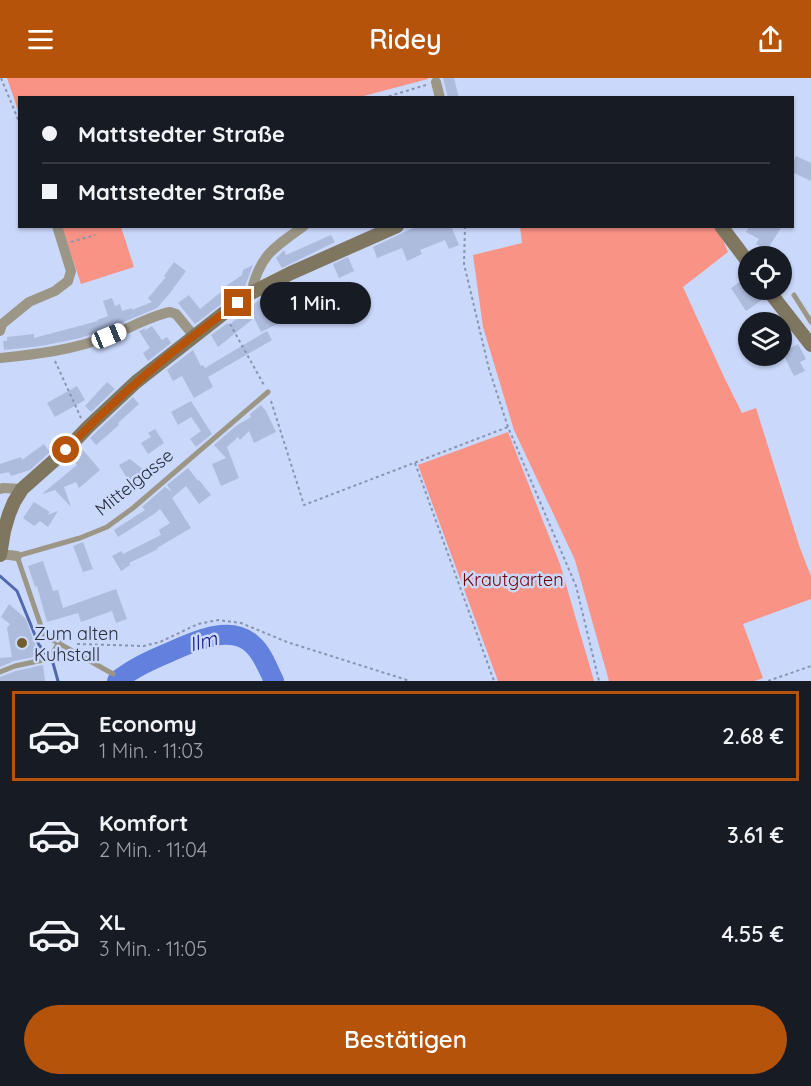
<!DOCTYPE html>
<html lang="de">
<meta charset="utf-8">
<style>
body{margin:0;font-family:Quicksand,sans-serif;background:#20242c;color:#f1f3f6;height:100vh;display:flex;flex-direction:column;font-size:22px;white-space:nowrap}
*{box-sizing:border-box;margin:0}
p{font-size:20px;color:#9ea1a6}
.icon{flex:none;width:33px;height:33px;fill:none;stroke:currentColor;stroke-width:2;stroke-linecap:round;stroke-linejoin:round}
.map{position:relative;height:603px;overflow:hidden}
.sheet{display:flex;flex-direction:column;background:#171b24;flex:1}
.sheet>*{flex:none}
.guide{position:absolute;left:18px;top:18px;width:776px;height:132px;border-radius:0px;box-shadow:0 2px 4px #0004;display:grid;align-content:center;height:132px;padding:0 24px;background:#171b24}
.buttons{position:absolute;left:738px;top:168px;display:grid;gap:12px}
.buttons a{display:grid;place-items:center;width:54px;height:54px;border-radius:50%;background:#171b24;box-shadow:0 2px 4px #0004;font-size:30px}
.end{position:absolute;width:27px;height:27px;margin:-14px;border:8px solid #b45309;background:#fff;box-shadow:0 0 0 3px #fff}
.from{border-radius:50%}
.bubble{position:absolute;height:42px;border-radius:21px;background:#171b24;box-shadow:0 2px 4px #0004;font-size:20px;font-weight:600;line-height:42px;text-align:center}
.car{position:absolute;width:18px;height:36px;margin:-18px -9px;border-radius:8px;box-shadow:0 0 4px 2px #0007;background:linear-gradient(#fff 24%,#345 0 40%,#fff 0 76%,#345 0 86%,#fff 0)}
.guide b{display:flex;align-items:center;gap:21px;height:57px;font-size:22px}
.guide b+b{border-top:2px solid #363941}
.guide i{width:15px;height:15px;background:#f1f3f6}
ul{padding:10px 0 0;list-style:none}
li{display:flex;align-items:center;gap:18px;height:90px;margin:0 12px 9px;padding:0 12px;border:3px solid transparent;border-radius:0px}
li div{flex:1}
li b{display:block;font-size:22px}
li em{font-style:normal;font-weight:600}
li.on{border-color:#b45309}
li>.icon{width:54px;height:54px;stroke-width:1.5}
.cta{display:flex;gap:12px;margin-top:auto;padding:12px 24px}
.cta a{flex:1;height:69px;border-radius:36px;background:#b45309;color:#fff;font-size:24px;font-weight:600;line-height:69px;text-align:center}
header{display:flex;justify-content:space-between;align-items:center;height:78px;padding:0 24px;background:#b45309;color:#fff;font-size:27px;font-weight:600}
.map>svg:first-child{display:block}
.green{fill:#f99386}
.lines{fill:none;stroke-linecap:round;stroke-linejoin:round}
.stream{stroke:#5168ad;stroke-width:3}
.river{stroke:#6281de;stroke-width:20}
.building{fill:#adbbdd}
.path{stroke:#8a94af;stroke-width:2;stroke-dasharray:3 3;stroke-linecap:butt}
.lane{stroke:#9c9687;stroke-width:5}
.street{stroke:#9c9687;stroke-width:10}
.secondary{stroke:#7f7660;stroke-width:14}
.route{stroke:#b45309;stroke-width:8}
.poi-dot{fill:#725f2d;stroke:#cad8fb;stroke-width:2}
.labels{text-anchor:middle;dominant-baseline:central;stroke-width:5;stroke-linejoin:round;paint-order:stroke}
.street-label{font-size:18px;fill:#292e3b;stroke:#cad8fb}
.park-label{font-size:18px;fill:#700004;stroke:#cad8fb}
.poi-label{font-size:18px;fill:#292e3b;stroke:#cad8fb;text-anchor:start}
.water-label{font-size:20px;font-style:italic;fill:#0f1483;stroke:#cad8fb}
</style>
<header><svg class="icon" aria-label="menu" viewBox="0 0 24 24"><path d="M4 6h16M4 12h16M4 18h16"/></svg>Ridey<svg class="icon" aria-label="share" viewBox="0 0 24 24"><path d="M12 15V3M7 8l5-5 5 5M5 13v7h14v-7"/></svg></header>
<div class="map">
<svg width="811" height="603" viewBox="0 0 811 603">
<rect width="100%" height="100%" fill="#cad8fb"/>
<path class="green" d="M7,0H428V1L360,19L20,20L19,35Z
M712,148L721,157L728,174L683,209L724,299L742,335L756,330L800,470L811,498V521L743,546L763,600L755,603H609L575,482L514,352L483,249L473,177L522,165L520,149Z
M62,149H121L134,189L81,206Z
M508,354L560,486L594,603H498L418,387Z"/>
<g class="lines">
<path class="stream" d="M0,498L17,513L39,567L53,585L58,603"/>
<path class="river" d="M117,603C133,590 151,582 170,574C193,564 231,545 253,567C263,576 268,591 274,603"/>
</g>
<path class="building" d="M443,0H454L459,20H448Z
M796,78L811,85V103L792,94V87Z
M417,148H451L459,167L449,171L445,162L420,172L422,176L407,183L402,170L377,180L373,169Z
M750,148H782L767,172L756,166L759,161L746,154Z
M331,157L335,164L282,190L276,180L284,172L286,177Z
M348,179L354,193L339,200L333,186Z
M174,184L186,193L170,215L157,230L107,251L80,260L41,268L4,272L3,263H7V259L34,256V260L98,243L97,242L108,238L103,223L112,220L115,228L120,226L122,233L132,230V232L152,224L148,220L166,199L164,198Z
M253,187L245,208L195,246L178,225L189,217L200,231L227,209L226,208L242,197L243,192Z
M748,198V212H755L762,222L746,233L731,210Z
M261,220L267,234L294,221L298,230L287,234L290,240L261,254L254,240L218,269L211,257L228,245L229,247Z
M152,248L162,262L167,259L171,265L148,283L143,275L150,270L139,253L146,250L144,253Z
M267,253L272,262L208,299L213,309L194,320L182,298L173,303L167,292L193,272L201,288L203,287L205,290Z
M798,266L806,281L800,284L805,293L794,298L782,274Z
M107,304L115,311L91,334L85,328Z
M77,308L85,322L55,339L47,325Z
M133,319L139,326L118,345L119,347L96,367L90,360Z
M191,323L212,356L196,369L190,361L201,353L191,339L178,347L171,334Z
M261,327L266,333L276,354L254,365L249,353L240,362L238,359L227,369L239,400L221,408L212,386L226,380L214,367L236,348L251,339L250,336Z
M155,351L164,365L148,376L141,365L151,359L148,355Z
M44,366L50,374L30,392L11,398L9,394L0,396V386L21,379L22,382Z
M83,372L100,392L79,410L76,404L64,409L71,429L55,412L43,416V415L77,387L72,381Z
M130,381L149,396L131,407L119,387Z
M188,390L198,403L199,402L211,417L199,426L186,408L172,420L191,450L157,470L158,471L129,485L130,487L121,493L112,478L121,473L123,476L161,457L159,452L170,445L160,431L154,436L118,459L114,452L145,432L142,429L165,409L172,414L167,407Z
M34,424L50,434L47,437L58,433L48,449L40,443L34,448L23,440Z
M83,464L93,491L83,494L73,468Z
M43,483L53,513L58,512L63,530L116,511L127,541L116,545L112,533L81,544L78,535L47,544L37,508L35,509L28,488Z
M9,526L26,541L39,578L14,583L0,589V580L12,579L7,550L10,546L1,539Z
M43,587L45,603H0V599L16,593Z"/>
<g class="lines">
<path class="path" d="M1,0L20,46
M383,20L426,7
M465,148L464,186L489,291L508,349L576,508L599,603
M71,164L95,157
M230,246L264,307
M55,283L81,340
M271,323L304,427L508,349
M415,385L494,603
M77,566L144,568L160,564L198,546L218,542L241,545L287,564L410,603
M768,603L811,588"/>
<path class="lane" d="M794,217L811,244
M0,594L15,588L43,582L52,576L59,564
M113,596L44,557L17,478L80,460L107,449L133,430L268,314"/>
<path class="street" d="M436,4L440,20
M251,215C260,177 273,170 304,148
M0,253L2,246L29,224L55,213L68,203L71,193L57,148
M0,280C40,276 72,272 110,258C130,250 150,238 170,234L176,236L194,258
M0,411L3,410L22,411
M0,476L17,478"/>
<path class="secondary" d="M721,148L748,184
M768,212L811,267
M0,477L4,453L9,436L14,424L22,411L66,372L88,349L136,304L224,235L251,215L291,195L397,148"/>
</g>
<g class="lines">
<path class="route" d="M66,372C118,317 176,269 238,225"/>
</g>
<circle class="poi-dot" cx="22" cy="565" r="6"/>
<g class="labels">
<g class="street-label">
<text transform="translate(134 404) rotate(-39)">Mittelgasse</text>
</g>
<g class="park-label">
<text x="513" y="501">Krautgarten</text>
</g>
<g class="poi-label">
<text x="34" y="555">Zum alten<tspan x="34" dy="21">Kuhstall</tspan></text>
</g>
<g class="water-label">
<text transform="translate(203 563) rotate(-15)">Ilm</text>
</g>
</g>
</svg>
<div class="buttons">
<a><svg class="icon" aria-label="locate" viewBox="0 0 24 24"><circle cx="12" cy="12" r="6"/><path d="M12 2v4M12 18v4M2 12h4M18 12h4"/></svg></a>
<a><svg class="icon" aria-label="layers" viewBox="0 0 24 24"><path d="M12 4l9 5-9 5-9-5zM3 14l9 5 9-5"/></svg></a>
</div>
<i class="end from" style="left:66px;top:372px"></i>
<i class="end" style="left:238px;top:225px"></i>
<div class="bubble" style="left:260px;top:204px;width:111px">1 Min.</div>
<i class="car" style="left:109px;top:258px;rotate:68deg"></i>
<div class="guide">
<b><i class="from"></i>Mattstedter Straße</b>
<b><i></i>Mattstedter Straße</b>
</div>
</div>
<section class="sheet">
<ul>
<li class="on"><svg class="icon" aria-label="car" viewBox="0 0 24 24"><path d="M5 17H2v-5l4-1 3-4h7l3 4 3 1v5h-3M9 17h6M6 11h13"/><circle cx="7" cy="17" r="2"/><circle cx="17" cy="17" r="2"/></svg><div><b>Economy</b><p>1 Min. · 11:03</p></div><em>2.68 €</em></li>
<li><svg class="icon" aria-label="car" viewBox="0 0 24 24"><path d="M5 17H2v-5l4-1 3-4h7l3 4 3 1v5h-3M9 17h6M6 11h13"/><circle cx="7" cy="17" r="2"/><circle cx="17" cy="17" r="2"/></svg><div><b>Komfort</b><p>2 Min. · 11:04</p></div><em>3.61 €</em></li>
<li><svg class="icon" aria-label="car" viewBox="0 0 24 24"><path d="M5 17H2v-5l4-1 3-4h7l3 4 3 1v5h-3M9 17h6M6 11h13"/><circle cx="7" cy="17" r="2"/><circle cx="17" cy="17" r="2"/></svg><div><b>XL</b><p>3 Min. · 11:05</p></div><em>4.55 €</em></li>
</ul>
<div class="cta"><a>Bestätigen</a></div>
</section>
